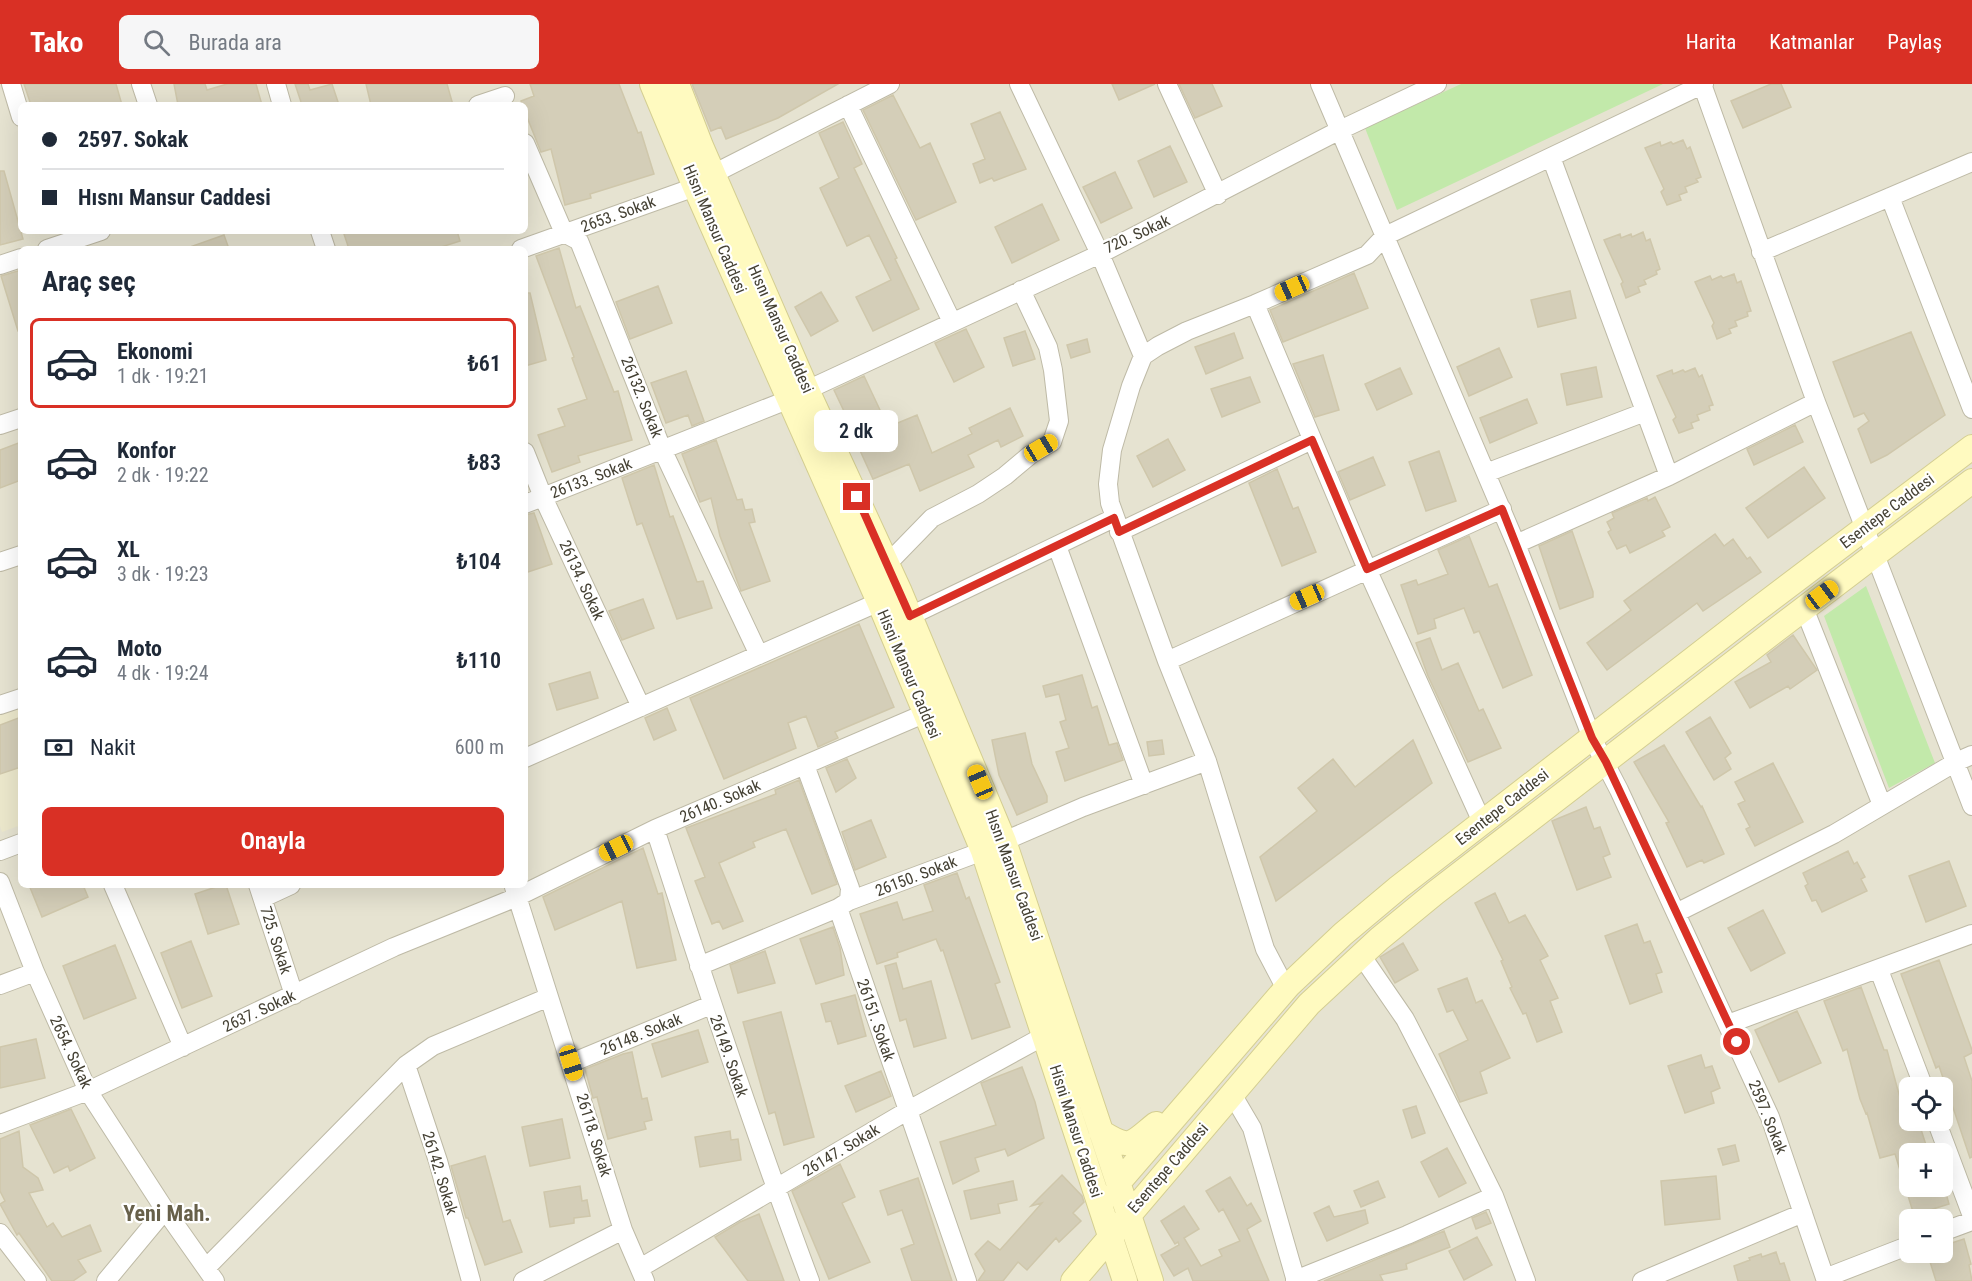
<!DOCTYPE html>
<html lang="tr">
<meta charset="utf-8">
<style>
body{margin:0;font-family:"Roboto Condensed",sans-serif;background:#f6f6f7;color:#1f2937;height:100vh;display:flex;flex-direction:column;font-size:22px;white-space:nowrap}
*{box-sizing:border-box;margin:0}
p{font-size:20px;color:#747a83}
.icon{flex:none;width:33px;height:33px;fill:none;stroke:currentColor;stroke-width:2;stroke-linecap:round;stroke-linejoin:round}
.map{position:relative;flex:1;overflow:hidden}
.side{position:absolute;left:18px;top:162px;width:510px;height:642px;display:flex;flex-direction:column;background:#fff;border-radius:9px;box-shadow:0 6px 24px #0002}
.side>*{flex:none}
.top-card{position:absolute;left:18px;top:18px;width:510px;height:132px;border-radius:9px;box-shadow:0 6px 24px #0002;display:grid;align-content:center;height:132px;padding:0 24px;background:#fff}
.fabs{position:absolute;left:1899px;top:993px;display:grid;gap:12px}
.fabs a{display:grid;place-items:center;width:54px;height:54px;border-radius:9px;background:#fff;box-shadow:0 6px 24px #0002;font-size:30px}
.end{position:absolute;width:27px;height:27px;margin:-14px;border:8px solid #d93025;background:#fff;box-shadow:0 0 0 3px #fff}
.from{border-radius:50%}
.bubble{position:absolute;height:42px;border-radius:9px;background:#fff;box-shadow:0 6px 24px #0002;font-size:20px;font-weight:600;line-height:42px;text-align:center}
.car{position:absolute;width:18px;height:36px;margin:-18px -9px;border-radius:8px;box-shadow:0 0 4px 2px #0007;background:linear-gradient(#f5c518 24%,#345 0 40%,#f5c518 0 76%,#345 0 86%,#f5c518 0)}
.top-card b{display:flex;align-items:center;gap:21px;height:57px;font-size:22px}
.top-card b+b{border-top:2px solid #e0e1e3}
.top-card i{width:15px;height:15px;background:#1f2937}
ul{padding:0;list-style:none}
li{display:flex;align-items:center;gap:18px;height:90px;margin:0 12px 9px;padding:0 12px;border:3px solid transparent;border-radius:9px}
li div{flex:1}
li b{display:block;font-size:22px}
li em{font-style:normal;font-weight:600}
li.on{border-color:#d93025}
li>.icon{width:54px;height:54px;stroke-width:1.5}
h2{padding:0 24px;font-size:27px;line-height:72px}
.pay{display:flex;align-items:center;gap:15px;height:66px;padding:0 24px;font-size:22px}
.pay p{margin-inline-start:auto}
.action{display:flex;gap:12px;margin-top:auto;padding:12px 24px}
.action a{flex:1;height:69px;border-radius:9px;background:#d93025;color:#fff;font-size:24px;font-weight:600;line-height:69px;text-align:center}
header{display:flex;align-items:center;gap:36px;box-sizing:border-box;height:84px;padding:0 30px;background:#d93025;color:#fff}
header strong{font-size:28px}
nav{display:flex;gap:33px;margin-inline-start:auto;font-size:21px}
.search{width:420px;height:54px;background:#f6f6f7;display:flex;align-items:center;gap:15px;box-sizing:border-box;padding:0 21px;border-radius:9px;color:#747a83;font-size:22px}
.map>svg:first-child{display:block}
.residential{fill:#e6e3d1;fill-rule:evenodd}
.education{fill:#ece8cc}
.green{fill:#c2e9aa}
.building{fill:#d4ceb8;stroke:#cfc7ab;stroke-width:1.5}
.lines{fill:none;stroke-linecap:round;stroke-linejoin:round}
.street-casing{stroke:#bebaa6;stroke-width:20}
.secondary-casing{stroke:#d4ce91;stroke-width:26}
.street{stroke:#fff;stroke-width:18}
.secondary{stroke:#fffac0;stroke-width:24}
.route{stroke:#d93025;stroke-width:8}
.labels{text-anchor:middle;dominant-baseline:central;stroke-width:4.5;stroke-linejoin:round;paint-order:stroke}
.street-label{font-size:16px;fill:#444033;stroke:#fff}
.district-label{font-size:22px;font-weight:bold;fill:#67604a;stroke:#fff}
</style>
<header>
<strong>Tako</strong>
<div class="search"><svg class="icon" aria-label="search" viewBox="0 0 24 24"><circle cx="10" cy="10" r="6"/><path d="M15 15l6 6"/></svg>Burada ara</div>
<nav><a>Harita</a><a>Katmanlar</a><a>Paylaş</a></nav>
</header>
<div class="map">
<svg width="1972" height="1197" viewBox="0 0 1972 1197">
<rect width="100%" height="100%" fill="#f2f0e3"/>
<path class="residential" d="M0,0H1972V1197H0ZM21,21H525V147H21ZM21,165H525V801H21ZM1910,1004H1942V1036H1910ZM1910,1070H1942V1102H1910ZM1910,1136H1942V1168H1910Z"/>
<path class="education" d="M21,622V741L2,748L0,742V630Z"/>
<path class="green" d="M1461,0H1663L1397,126L1365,44Z
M1866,502L1935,679L1889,704L1824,532Z"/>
<path class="building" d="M24,0H116L122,21H31Z
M174,0H205L207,6L227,0H256L262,21H178Z
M295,0H308L310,6L332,0L339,21H302Z
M366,0H447L453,21H371Z
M530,0H619L638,49L641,48L654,90L590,110L591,114L565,121L551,65L541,68L525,28V21H522L521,17L534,12Z
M692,0H838L778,34L726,55L721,43L711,47Z
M1112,0H1155L1119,16Z
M1179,0H1212L1222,22L1195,34Z
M1771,0H1781L1791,23L1743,44L1731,17Z
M893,11L920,64L930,59L956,118L916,136L863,26Z
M1000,28L1026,85L994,97L992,94L980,99L973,80L985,75L971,40Z
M843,38L862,80L854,84L897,174L895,175L919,225L873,247L856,213L891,196L869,151L847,162L820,104L839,94L819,49Z
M1683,56L1687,65L1690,63L1701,93L1696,95L1698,98L1685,103L1687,108L1679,111L1681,116L1667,121L1661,108L1664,105L1645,64L1660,58L1661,62L1671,58L1673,60Z
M1170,62L1187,98L1154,113L1138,77Z
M0,87H4L23,155L0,161Z
M1115,88L1132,124L1101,139L1083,103Z
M1042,120L1059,156L1012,179L995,143Z
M343,147H457L460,157L435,165H349Z
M1643,148L1646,157L1650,155L1660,185L1656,187L1657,190L1644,196L1646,200L1638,203L1640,208L1626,214L1621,200L1623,198L1604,156L1620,150L1621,154L1631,150L1632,153Z
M224,151L229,165H190V163Z
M559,164L576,224L580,222L614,308L618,307L632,356L578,372L580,378L552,388L538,351L565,342L558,325L587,315L572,274L574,273L536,172Z
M21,186V247H18L1,192Z
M1354,189L1368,224L1283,258L1270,226Z
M1734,190L1737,199L1741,197L1751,227L1747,228L1748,232L1735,237L1737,242L1729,245L1731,249L1717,255L1712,242L1714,239L1695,198L1710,192L1712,196L1721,192L1723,194Z
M658,202L672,239L630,255L616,218Z
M1570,207L1576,234L1538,243L1531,216Z
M821,208L838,237L811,252L795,223Z
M525,209H530L546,276L525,282Z
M966,245L984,283L954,298L935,259Z
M1025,247L1035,275L1013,282L1004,254Z
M1911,248L1945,331L1887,371L1871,379L1858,345L1869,337L1864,329L1854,333L1833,278Z
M1234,249L1243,274L1206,290L1195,263Z
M1087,255L1090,268L1071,274L1067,261Z
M1499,264L1512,293L1469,312L1457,283Z
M1323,271L1339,326L1315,333L1293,280Z
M1596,283L1602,313L1567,321L1561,290Z
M1400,284L1412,310L1377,326L1365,300Z
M1695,284L1699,293L1702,291L1713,321L1709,322L1710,326L1697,331L1699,336L1691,339L1693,344L1679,349L1673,336L1676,333L1657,292L1672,286L1673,290L1683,286L1685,288Z
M686,287L704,337L692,342L688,331L666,339L651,299Z
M864,292L888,343L917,331L932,369L972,350L969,344L1010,324L1023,352L1001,363L998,356L968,371L974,383L920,407L909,380L873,395L858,362L860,361L834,306Z
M1250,293L1260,318L1222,333L1211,305Z
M1527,315L1537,339L1490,359L1480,334Z
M1795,341L1803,358L1754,381L1747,365Z
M1168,355L1185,386L1153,403L1137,372Z
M716,356L737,416L742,415L745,426L752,425L755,438L749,439L770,497L741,507L720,452L711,414L700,418L682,370Z
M21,358V396L0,404V366Z
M1439,367L1456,417L1426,427L1409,378Z
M1373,373L1385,401L1350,416L1338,388Z
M654,381L670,433L673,432L697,498L703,497L712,524L677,535L642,439L637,441L622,394Z
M1804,383L1825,414L1768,454L1746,424Z
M1277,385L1293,425L1298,423L1316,468L1282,482L1249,399Z
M1655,413L1670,443L1662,447L1665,452L1630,469L1626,461L1617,465L1608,448L1611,446L1607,438L1614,434L1612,429L1647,414L1648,417Z
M534,429L552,480L525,489V431Z
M1572,447L1593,508V513L1560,525L1539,462Z
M1715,450L1724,462L1733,455L1747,475L1750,473L1761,488L1703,527L1697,519L1607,586L1587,559L1631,526L1624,517Z
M1469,452L1489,503L1497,500L1532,591L1503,604L1479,547L1474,549L1464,524L1434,535L1436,544L1418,550L1401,501L1416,496L1418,501L1448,490L1438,466Z
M643,515L654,544L622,556L609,527Z
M859,540L894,623L835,648L838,654L818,663L806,632L788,639L796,664L724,695L690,614Z
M1793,551L1817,586L1790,605L1788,602L1750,624L1735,598L1771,578L1767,571Z
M1430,554L1442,586L1458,579L1479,627L1483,625L1501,664L1468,678L1428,592L1416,559Z
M590,588L598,614L557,626L549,600Z
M1082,591L1092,624L1097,622L1109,661L1117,659L1123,676L1065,697L1056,668L1069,664L1060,638L1066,636L1059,610L1046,613L1043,602Z
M667,624L676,646L654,656L645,634Z
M21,633V683L0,690V641Z
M1710,633L1731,669L1725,674L1731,685L1714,696L1686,648Z
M1025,649L1032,680L1047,712V718L1017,731L999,691L992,656Z
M1162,656L1164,670L1149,672L1147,658Z
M1413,656L1432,699L1276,817L1260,773L1317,727L1298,704L1333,675L1355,703Z
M1664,661L1701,723L1702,722L1724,770L1704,779L1702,776L1687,783L1666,739L1669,738L1634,678Z
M847,675L856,694L836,708L826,684Z
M1773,679L1803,738L1755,762L1746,745L1750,743L1738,720L1745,717L1735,698Z
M799,696L837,800L812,810L786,745L753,758L755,763L719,779L743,837L723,845L719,837L712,840L695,797L705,793L686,744L776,710L775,706Z
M1586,723L1594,745L1600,743L1610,770L1603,773L1611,793L1577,806L1552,737Z
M871,736L886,773L855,786L842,748Z
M643,764L658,810L662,809L676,876L637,884L622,817L555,846L543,813Z
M1848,767L1854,780L1857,778L1865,793L1861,795L1867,807L1822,828L1816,816L1812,817L1805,802L1808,800L1803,789Z
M1949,777L1966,822L1926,838L1909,792Z
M957,789L966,815L969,813L1000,898L995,900L1010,943L972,955L943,866L941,867L936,855L897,869L898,873L877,880L860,830L897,818L903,836L933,827L924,801Z
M29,801H83L88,813L42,833Z
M222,801H226L239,840L208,850L195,810Z
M1495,809L1509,839L1525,831L1548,872L1540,876L1558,914L1550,917L1562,948L1537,958L1526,929L1523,930L1510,904L1512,903L1501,877L1503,876L1475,819Z
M1763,826L1785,869L1751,887L1728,844Z
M1637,840L1644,859L1650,857L1662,888L1656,890L1662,908L1630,920L1605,852Z
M833,843L840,864L844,891L816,900L800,855Z
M191,857L212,912L182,924L161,869Z
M1403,859L1418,886L1395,899L1380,873Z
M115,861L136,914L84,935L63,882Z
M765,867L775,899L738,909L730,881Z
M1939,876L1972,966V969L1964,973L1972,997V1073L1970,1074L1939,982L1936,984L1901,890Z
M896,879L903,905L931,897L946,954L914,963L906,935L900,937L885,882Z
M1467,894L1476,919L1482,916L1510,974L1480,988L1487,1009L1460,1018L1439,970L1468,956L1453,926L1447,928L1438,905Z
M1861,903L1884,966H1887L1906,1036H1918L1926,1061L1910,1066V1102H1944L1949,1120L1914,1131L1895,1070L1880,1074L1867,1029L1866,1030L1860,1015L1847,965L1843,967L1824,917Z
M855,911L866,952L838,960L831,937L826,938L821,920Z
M1797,927L1821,979L1779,998L1755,946Z
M781,928L814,1053L784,1061L775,1028L769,1030L743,938Z
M698,946L708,978L662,993L652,960Z
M36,955L45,994L0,1004V963Z
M632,968L642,1015L647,1014L652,1036L644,1038L646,1045L608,1055L597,1013L593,1014L585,985L623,970Z
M1701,971L1705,984L1712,982L1720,1004L1711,1008L1714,1019L1685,1029L1668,982Z
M1022,983L1035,1018L1044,1054L1008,1072L1005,1065L975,1074L979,1087L953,1100L940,1058L996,1041L981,999Z
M881,987L891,1012L856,1028L845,1002Z
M1416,1022L1425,1049L1412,1054L1403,1026Z
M71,1025L95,1074L70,1087L68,1082L54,1089L30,1041Z
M562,1035L570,1074L530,1082L522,1043Z
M19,1047L23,1083L38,1094L43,1106L29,1109L47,1143L53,1139L62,1153L90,1141L101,1167L78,1176L86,1188L73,1197H52L19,1149L17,1151L0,1120L5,1117L0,1107V1055Z
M730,1047L731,1056L738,1055L741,1076L700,1083L695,1053Z
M1735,1061L1739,1077L1723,1081L1718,1065Z
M1447,1064L1466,1099L1439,1113L1421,1078Z
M485,1072L503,1138L510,1136L522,1168L485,1181L468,1134H466L451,1082Z
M840,1080L855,1113L842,1119L870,1178L829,1195L792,1107Z
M1062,1091L1082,1112L1084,1118L1073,1129L1081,1137L1059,1158L1056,1154L1027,1186L1018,1178L1003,1197H978L985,1187L975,1170L988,1157L1000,1166L1042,1119L1031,1122Z
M1716,1092L1720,1135L1665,1141L1661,1097Z
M1230,1093L1247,1122L1251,1119L1261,1137L1247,1145L1269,1197H1193L1188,1184L1174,1192L1161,1171L1179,1161L1178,1158L1175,1160L1161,1137L1184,1122L1199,1145L1184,1154L1201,1182L1222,1172L1219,1166L1240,1157L1223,1125L1219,1128L1206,1107Z
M918,1094L934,1143L952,1197H912L901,1165L914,1160L902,1126L888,1131L880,1107Z
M1013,1097L1017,1116L998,1120L1000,1129L971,1135L964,1107Z
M1378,1097L1385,1113L1361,1123L1354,1107Z
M580,1102L582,1117L587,1116L590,1132L574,1134V1139L550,1143L544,1108Z
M1329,1122L1334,1133L1365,1126L1368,1139L1327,1157L1314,1129Z
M1486,1128L1491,1139L1476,1145L1472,1134Z
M759,1130L784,1197H748L715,1153L740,1138Z
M1444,1147L1450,1163L1406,1180L1407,1185L1380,1191L1383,1197H1324Z
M1477,1153L1492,1181L1464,1196L1449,1167Z
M1964,1155L1971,1180L1969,1181L1972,1197H1936L1927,1168H1942V1162Z
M1776,1168L1780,1180L1784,1179L1790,1197H1738L1734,1182L1750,1176L1749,1174L1761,1170L1762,1173Z"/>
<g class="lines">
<defs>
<path id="street" d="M11,0L21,33
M141,0L148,21
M276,0L282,21
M1019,0L1100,170L1340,46L1437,0
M1167,0L1218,111
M1320,0L1516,460L1592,654L1619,706L1770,1033L1826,1197
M1702,0L1816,318L1972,722
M478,21L505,12
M848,21L952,238
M525,59L564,149L579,157L662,365L759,571
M1551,73L1669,392
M1890,113L1972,325
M320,147L326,165
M47,165L101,147
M521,165L695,103L713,90L890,0
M1761,168L1972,78
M0,181L21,174
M1255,220L1367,485L1482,738
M807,306L1100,170L1143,272
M0,341L21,334
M525,368L543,413L641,623
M1486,389L1645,328
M525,420L790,315
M1119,448L1312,356
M1516,460L1669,392L1816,318
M1057,462L1144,701
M0,478L21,471
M886,478L895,472L932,434L978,410L1005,392L1030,371L1052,358L1059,337L1053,286L1048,263L1021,206
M1804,524L1882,721
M910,532L1114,434
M1167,577L1502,425
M0,621L21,614
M525,674L879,518
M805,681L850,804L849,817L838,824L967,1197
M655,745C704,897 754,1048 810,1197
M1004,757L1083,723L1207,677
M0,767L21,759
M0,798L35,888L88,1007L165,1126L215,1197
M113,801L183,963
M258,801L294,911
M514,803L623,1146L645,1197
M263,814L291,801
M849,817L983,767
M1676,829L1834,750L1956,678L1972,671
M1361,871L1405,935L1439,1001L1494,1112L1526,1197
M699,882L838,824
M1879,886L1924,1004
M0,901L35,888
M1286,905L1265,865L1207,677L1167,577L1110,419L1108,400L1112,366L1131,302L1143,272L1158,262L1187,247L1255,220L1367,171L1385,152L1704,0
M1728,940L1972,850
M571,979L711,921
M406,981L438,1077L471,1197
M1232,1010L1252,1044L1296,1197
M1936,1036L1972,1132
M0,1040L88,1007L394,863L517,813L655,745L926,629
M1942,1148L1972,1137
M0,1149L37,1197
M206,1184L406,981L433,962L549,913
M640,1184L907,1027L1044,952
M1825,1194L1910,1161
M1295,1196L1407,1151L1494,1112
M106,1197L165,1126
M523,1197L623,1146
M1642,1197L1803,1129"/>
<path id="secondary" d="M652,0L695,103L879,518L983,767L1125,1197
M677,0L701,62L807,306L900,508L1004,757L1151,1197
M1101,1048C1131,1067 1131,1060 1156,1040
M1117,1111L1119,1098L1289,901L1343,850L1399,803L1755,527L1972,363
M1073,1197L1309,920L1379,855L1435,809L1772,549L1972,397"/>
</defs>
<use href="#street" class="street-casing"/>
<use href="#secondary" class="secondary-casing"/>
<use href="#street" class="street"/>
<use href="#secondary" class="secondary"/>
</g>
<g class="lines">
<path class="route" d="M857,413L910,532L1114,434L1119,448L1312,356L1367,485L1502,425L1592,654L1606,678L1737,958"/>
</g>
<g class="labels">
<g class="street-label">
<text transform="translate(618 130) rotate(-20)">2653. Sokak</text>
<text transform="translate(715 145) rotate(67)">Hisni Mansur Caddesi</text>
<text transform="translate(1137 150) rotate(-25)">720. Sokak</text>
<text transform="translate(781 245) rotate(66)">Hısnı Mansur Caddesi</text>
<text transform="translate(642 313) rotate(68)">26132. Sokak</text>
<text transform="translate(591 394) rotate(-21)">26133. Sokak</text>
<text transform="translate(1887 427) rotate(-37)">Esentepe Caddesi</text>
<text transform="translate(582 496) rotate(65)">26134. Sokak</text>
<text transform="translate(909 590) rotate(67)">Hisni Mansur Caddesi</text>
<text transform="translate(720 717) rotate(-23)">26140. Sokak</text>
<text transform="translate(1502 723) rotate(-38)">Esentepe Caddesi</text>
<text transform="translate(1014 791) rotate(70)">Hısnı Mansur Caddesi</text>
<text transform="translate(916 792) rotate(-21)">26150. Sokak</text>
<text transform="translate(276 856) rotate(72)">725. Sokak</text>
<text transform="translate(259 927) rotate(-25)">2637. Sokak</text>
<text transform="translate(876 936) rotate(71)">26151. Sokak</text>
<text transform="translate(641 950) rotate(-22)">26148. Sokak</text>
<text transform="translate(71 968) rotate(65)">2654. Sokak</text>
<text transform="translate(729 972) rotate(71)">26149. Sokak</text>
<text transform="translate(1768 1033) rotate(68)">2597. Sokak</text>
<text transform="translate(1076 1047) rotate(72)">Hisni Mansur Caddesi</text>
<text transform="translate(594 1051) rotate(73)">26118. Sokak</text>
<text transform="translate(841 1066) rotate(-31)">26147. Sokak</text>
<text transform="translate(1168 1084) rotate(-49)">Esentepe Caddesi</text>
<text transform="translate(440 1089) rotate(73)">26142. Sokak</text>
</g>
<g class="district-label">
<text x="167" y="1129">Yeni Mah.</text>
</g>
</g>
</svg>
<div class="fabs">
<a><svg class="icon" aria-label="locate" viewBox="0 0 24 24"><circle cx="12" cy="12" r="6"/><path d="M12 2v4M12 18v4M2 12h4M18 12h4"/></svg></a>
<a>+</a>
<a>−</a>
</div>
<i class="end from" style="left:1737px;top:958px"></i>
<i class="end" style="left:857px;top:413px"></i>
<div class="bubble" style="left:814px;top:326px;width:84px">2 dk</div>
<i class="car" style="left:1292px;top:204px;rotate:246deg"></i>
<i class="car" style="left:1041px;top:364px;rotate:59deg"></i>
<i class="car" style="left:1822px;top:511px;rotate:53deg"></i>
<i class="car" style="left:1307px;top:513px;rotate:246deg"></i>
<i class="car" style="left:980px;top:698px;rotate:337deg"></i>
<i class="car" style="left:616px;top:764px;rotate:244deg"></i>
<i class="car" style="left:571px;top:979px;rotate:163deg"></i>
<div class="top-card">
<b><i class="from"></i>2597. Sokak</b>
<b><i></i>Hısnı Mansur Caddesi</b>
</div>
<section class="side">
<h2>Araç seç</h2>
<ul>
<li class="on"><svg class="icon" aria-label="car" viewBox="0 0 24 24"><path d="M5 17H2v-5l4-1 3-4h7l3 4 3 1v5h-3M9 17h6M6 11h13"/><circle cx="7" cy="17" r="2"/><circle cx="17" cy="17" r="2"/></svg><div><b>Ekonomi</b><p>1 dk · 19:21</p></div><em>₺61</em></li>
<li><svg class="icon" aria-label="car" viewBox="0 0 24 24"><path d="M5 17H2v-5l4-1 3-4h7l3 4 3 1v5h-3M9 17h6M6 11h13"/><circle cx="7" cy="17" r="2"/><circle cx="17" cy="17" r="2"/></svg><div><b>Konfor</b><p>2 dk · 19:22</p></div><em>₺83</em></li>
<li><svg class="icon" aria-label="car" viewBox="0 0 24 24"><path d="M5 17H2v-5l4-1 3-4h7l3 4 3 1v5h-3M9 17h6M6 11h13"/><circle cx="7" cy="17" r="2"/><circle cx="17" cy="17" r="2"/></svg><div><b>XL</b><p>3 dk · 19:23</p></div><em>₺104</em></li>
<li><svg class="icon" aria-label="car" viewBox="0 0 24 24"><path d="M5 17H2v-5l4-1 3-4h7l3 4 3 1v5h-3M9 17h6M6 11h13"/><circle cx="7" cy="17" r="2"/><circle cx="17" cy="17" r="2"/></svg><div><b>Moto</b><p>4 dk · 19:24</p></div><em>₺110</em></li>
</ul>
<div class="pay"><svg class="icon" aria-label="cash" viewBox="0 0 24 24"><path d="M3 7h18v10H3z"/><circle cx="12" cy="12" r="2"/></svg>Nakit<p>600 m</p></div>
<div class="action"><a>Onayla</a></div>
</section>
</div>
